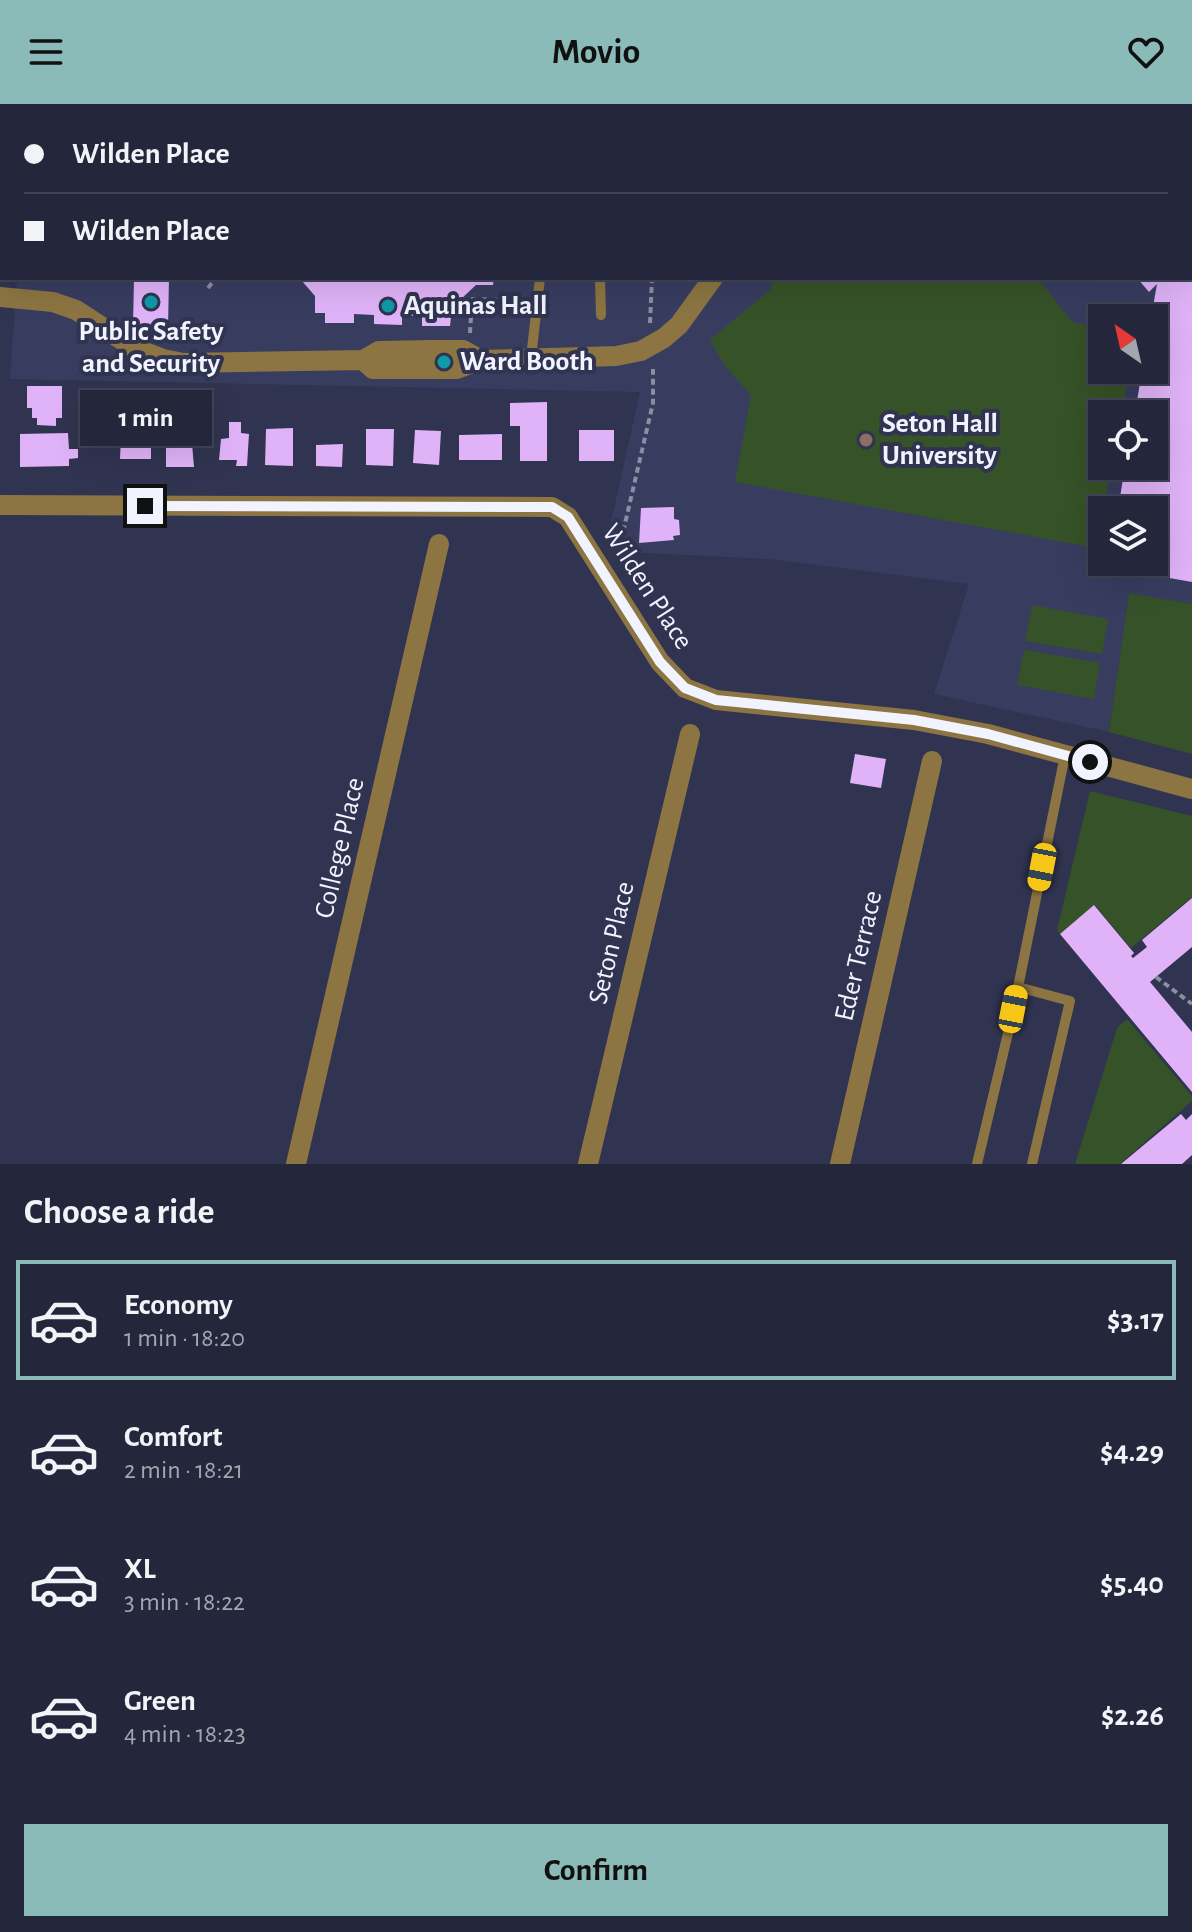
<!DOCTYPE html>
<meta charset="utf-8">
<style>
body{margin:0;font-family:"Alegreya Sans",sans-serif;background:#303347;color:#f1f3f6;height:100vh;display:flex;flex-direction:column;font-size:30px;white-space:nowrap}
*{box-sizing:border-box;margin:0}
p{font-size:26px;color:#a3a5af}
.icon{flex:none;width:44px;height:44px;fill:none;stroke:currentColor;stroke-width:2;stroke-linecap:round;stroke-linejoin:round}
.map{position:relative;height:1060px;overflow:hidden}
.side{display:flex;flex-direction:column;background:#24273c;flex:1}
.side>*{flex:none}
.banner{position:absolute;left:0px;top:0px;width:1192px;height:176px;box-shadow:0 8px 32px #0002,0 0 0 2px #414456;display:grid;align-content:center;height:176px;padding:0 24px;background:#24273c}
.needle{width:52px;rotate:326deg}
.fabs{position:absolute;left:1088px;top:200px;display:grid;gap:16px}
.fabs a{display:grid;place-items:center;width:80px;height:80px;border-radius:0px;background:#24273c;box-shadow:0 8px 32px #0002,0 0 0 2px #414456;font-size:40px}
.end{position:absolute;width:36px;height:36px;margin:-18px;border:10px solid #f1f3fe;background:#111;box-shadow:0 0 0 4px #111}
.from{border-radius:50%}
.bubble{position:absolute;height:56px;border-radius:0px;background:#24273c;box-shadow:0 8px 32px #0002,0 0 0 2px #414456;font-size:26px;font-weight:700;line-height:56px;text-align:center}
.car{position:absolute;width:24px;height:48px;margin:-24px -12px;border-radius:10px;box-shadow:0 0 6px 2px #0007;background:linear-gradient(#f5c518 24%,#345 0 40%,#f5c518 0 76%,#345 0 86%,#f5c518 0)}
.banner b{display:flex;align-items:center;gap:28px;height:76px;font-size:30px}
.banner b+b{border-top:2px solid #414456}
.banner i{width:20px;height:20px;background:#f1f3f6}
ul{padding:0;list-style:none}
li{display:flex;align-items:center;gap:24px;height:120px;margin:0 16px 12px;padding:0 8px;border:4px solid transparent;border-radius:0px}
li div{flex:1}
li b{display:block;font-size:30px}
li em{font-style:normal;font-weight:700}
li.selected{border-color:#8bbbb9}
li>.icon{width:72px;height:72px;stroke-width:1.5}
h2{padding:0 24px;font-size:36px;line-height:96px}
.primary-button{display:flex;gap:16px;margin-top:auto;padding:16px 24px}
.primary-button a{flex:1;height:92px;border-radius:0px;background:#8bbbb9;color:#111;font-size:32px;font-weight:700;line-height:92px;text-align:center}
header{display:flex;justify-content:space-between;align-items:center;height:104px;padding:0 24px;background:#8bbbb9;color:#111;font-size:36px;font-weight:700}
.map>svg:first-child{display:block}
.built{fill:#383d60;fill-rule:evenodd}
.green{fill:#365228}
.building{fill:#e0b3f8}
.lines{fill:none;stroke-linecap:round;stroke-linejoin:round}
.path{stroke:#8b8ea2;stroke-width:4;stroke-dasharray:6 4;stroke-linecap:butt}
.service{stroke:#8c7542;stroke-width:10}
.minor{stroke:#8c7542;stroke-width:20}
.tertiary{stroke:#8c7542;stroke-width:20}
.route{stroke:#f1f3fe;stroke-width:10}
.culture-dot{fill:#0f9aa8;stroke:#303450;stroke-width:3}
.education-dot{fill:#8d6e63;stroke:#303450;stroke-width:3}
.labels{text-anchor:middle;dominant-baseline:central;stroke-width:8;stroke-linejoin:round;paint-order:stroke}
.poi-label{font-size:28px;font-weight:bold;fill:#f1f3fe;stroke:#303450;text-anchor:start}
.street-label{font-size:28px;fill:#f1f3fe;stroke:#303450}
</style>
<header><svg class="icon" aria-label="menu" viewBox="0 0 24 24"><path d="M4 6h16M4 12h16M4 18h16"/></svg>Movio<svg class="icon" aria-label="heart" viewBox="0 0 24 24"><path d="M12 20l-8-8c-3-5 5-10 8-4 3-6 11-1 8 4z"/></svg></header>
<div class="map">
<svg width="1192" height="1060" viewBox="0 0 1192 1060">
<rect width="100%" height="100%" fill="#303450"/>
<path class="built" d="M28,0H1192V500L1129,490L1109,628L934,590L969,480L769,455L625,448L610,423L640,288L10,275L17,174H1190V2H28ZM1102,214H1154V266H1102ZM1102,310H1154V362H1102ZM1102,406H1154V458H1102Z"/>
<path class="green" d="M773,174H1038L1072,218L1102,223V266H1130L1121,310H1102V362H1112L1096,444L735,378L751,291L725,262L710,236L771,185Z
M1129,489L1192,500V650L1109,628Z
M1032,501L1108,515L1102,550L1025,537Z
M1024,546L1100,559L1094,595L1017,581Z
M1090,687L1192,712V793L1131,844L1095,801L1060,830L1057,826Z
M1127,915L1192,992V997L1120,1060H1075L1117,924Z"/>
<path class="building" d="M134,174H169L168,223H133Z
M281,174H494L493,181H476L461,195L460,214L451,213L450,222H422V212H402V221L374,220V211L354,210V219H325V209H315V192L302,177H281Z
M1137,174H1192V478L1107,463L1108,458H1154V406H1118L1125,362H1154V310H1135L1142,266H1154V214H1151L1157,180L1149,188Z
M27,282H62V314H56V322L37,321V314H32V304H27Z
M547,298V357H520V322H510V299Z
M229,318H241V329L249,330L247,362H236L237,356H219L221,335L229,334Z
M293,324V362L265,361L266,325Z
M366,325H394L393,362L366,361Z
M415,326L441,327L439,361L413,359Z
M579,326H614V357H579Z
M171,328H191L194,363H166V343H170Z
M68,329L69,345H78V354L69,355V362L20,363V330Z
M151,330V355H120L121,332Z
M502,330V356H459V331Z
M343,340L342,363L316,362V341Z
M674,403V415L679,416L680,431L673,432L674,436L639,439L641,404Z
M855,650L886,655L881,684L850,679Z
M1192,794V843L1150,878L1192,928V988L1060,830L1094,801L1134,849L1131,852L1133,854L1147,843L1142,836Z
M1181,1010L1186,1016L1192,1010V1051L1182,1060H1121Z"/>
<g class="lines">
<path class="path" d="M597,0L600,2
M675,0L678,2
M74,2V0
M330,2V0
M378,2L388,0
M543,2L544,0
M208,184L216,174
M461,195L514,196
M650,219L652,174
M470,229L472,195
M609,441L617,436L624,424L653,299V265
M1156,873L1192,900"/>
<path class="service" d="M575,2L576,0
M600,174L601,211
M531,254L540,174
M1018,883L1070,897L1032,1060
M977,1060L1013,908L1065,651"/>
<path class="minor" d="M856,2L858,0
M0,193L53,198L76,206L136,245L163,255L183,259L363,256L379,247L431,246H463L481,256
M363,256L373,265H457L481,256L616,252L641,247L664,234L679,221L713,174
M296,1060L439,440
M588,1060L690,630
M840,1060L932,657"/>
<path class="tertiary" d="M0,401L552,403L568,413L660,558L685,584L716,596L914,616L988,630L1192,685"/>
</g>
<g class="lines">
<path class="route" d="M145,402L552,403L568,413L660,558L685,584L716,596L914,616L988,630L1090,658"/>
</g>
<g class="culture-dot">
<circle cx="151" cy="198" r="8"/>
<circle cx="388" cy="202" r="8"/>
<circle cx="444" cy="258" r="8"/>
</g>
<circle class="education-dot" cx="866" cy="336" r="8"/>
<g class="labels">
<g class="poi-label">
<text x="404" y="202">Aquinas Hall</text>
<text x="151" y="228" text-anchor="middle">Public Safety<tspan x="151" dy="32">and Security</tspan></text>
<text x="460" y="258">Ward Booth</text>
<text x="882" y="320">Seton Hall<tspan x="882" dy="32">University</tspan></text>
</g>
<g class="street-label">
<text transform="translate(647 483) rotate(57)">Wilden Place</text>
<text transform="translate(340 744) rotate(-77)">College Place</text>
<text transform="translate(612 839) rotate(-77)">Seton Place</text>
<text transform="translate(859 852) rotate(-77)">Eder Terrace</text>
</g>
</g>
</svg>
<div class="fabs">
<a><svg class="needle" viewBox="-14 -14 28 28"><path d="M0-13l5 13h-10z" fill="#e53935"/><path d="M0 13l5-13h-10z" fill="#a3a5af"/></svg></a>
<a><svg class="icon" aria-label="locate" viewBox="0 0 24 24"><circle cx="12" cy="12" r="6"/><path d="M12 2v4M12 18v4M2 12h4M18 12h4"/></svg></a>
<a><svg class="icon" aria-label="layers" viewBox="0 0 24 24"><path d="M12 4l9 5-9 5-9-5zM3 14l9 5 9-5"/></svg></a>
</div>
<i class="end from" style="left:1090px;top:658px"></i>
<i class="end" style="left:145px;top:402px"></i>
<div class="bubble" style="left:80px;top:286px;width:132px">1 min</div>
<i class="car" style="left:1042px;top:763px;rotate:191deg"></i>
<i class="car" style="left:1013px;top:905px;rotate:11deg"></i>
<div class="banner">
<b><i class="from"></i>Wilden Place</b>
<b><i></i>Wilden Place</b>
</div>
</div>
<section class="side">
<h2>Choose a ride</h2>
<ul>
<li class="selected"><svg class="icon" aria-label="car" viewBox="0 0 24 24"><path d="M5 17H2v-5l4-1 3-4h7l3 4 3 1v5h-3M9 17h6M6 11h13"/><circle cx="7" cy="17" r="2"/><circle cx="17" cy="17" r="2"/></svg><div><b>Economy</b><p>1 min · 18:20</p></div><em>$3.17</em></li>
<li><svg class="icon" aria-label="car" viewBox="0 0 24 24"><path d="M5 17H2v-5l4-1 3-4h7l3 4 3 1v5h-3M9 17h6M6 11h13"/><circle cx="7" cy="17" r="2"/><circle cx="17" cy="17" r="2"/></svg><div><b>Comfort</b><p>2 min · 18:21</p></div><em>$4.29</em></li>
<li><svg class="icon" aria-label="car" viewBox="0 0 24 24"><path d="M5 17H2v-5l4-1 3-4h7l3 4 3 1v5h-3M9 17h6M6 11h13"/><circle cx="7" cy="17" r="2"/><circle cx="17" cy="17" r="2"/></svg><div><b>XL</b><p>3 min · 18:22</p></div><em>$5.40</em></li>
<li><svg class="icon" aria-label="car" viewBox="0 0 24 24"><path d="M5 17H2v-5l4-1 3-4h7l3 4 3 1v5h-3M9 17h6M6 11h13"/><circle cx="7" cy="17" r="2"/><circle cx="17" cy="17" r="2"/></svg><div><b>Green</b><p>4 min · 18:23</p></div><em>$2.26</em></li>
</ul>
<div class="primary-button"><a>Confirm</a></div>
</section>
